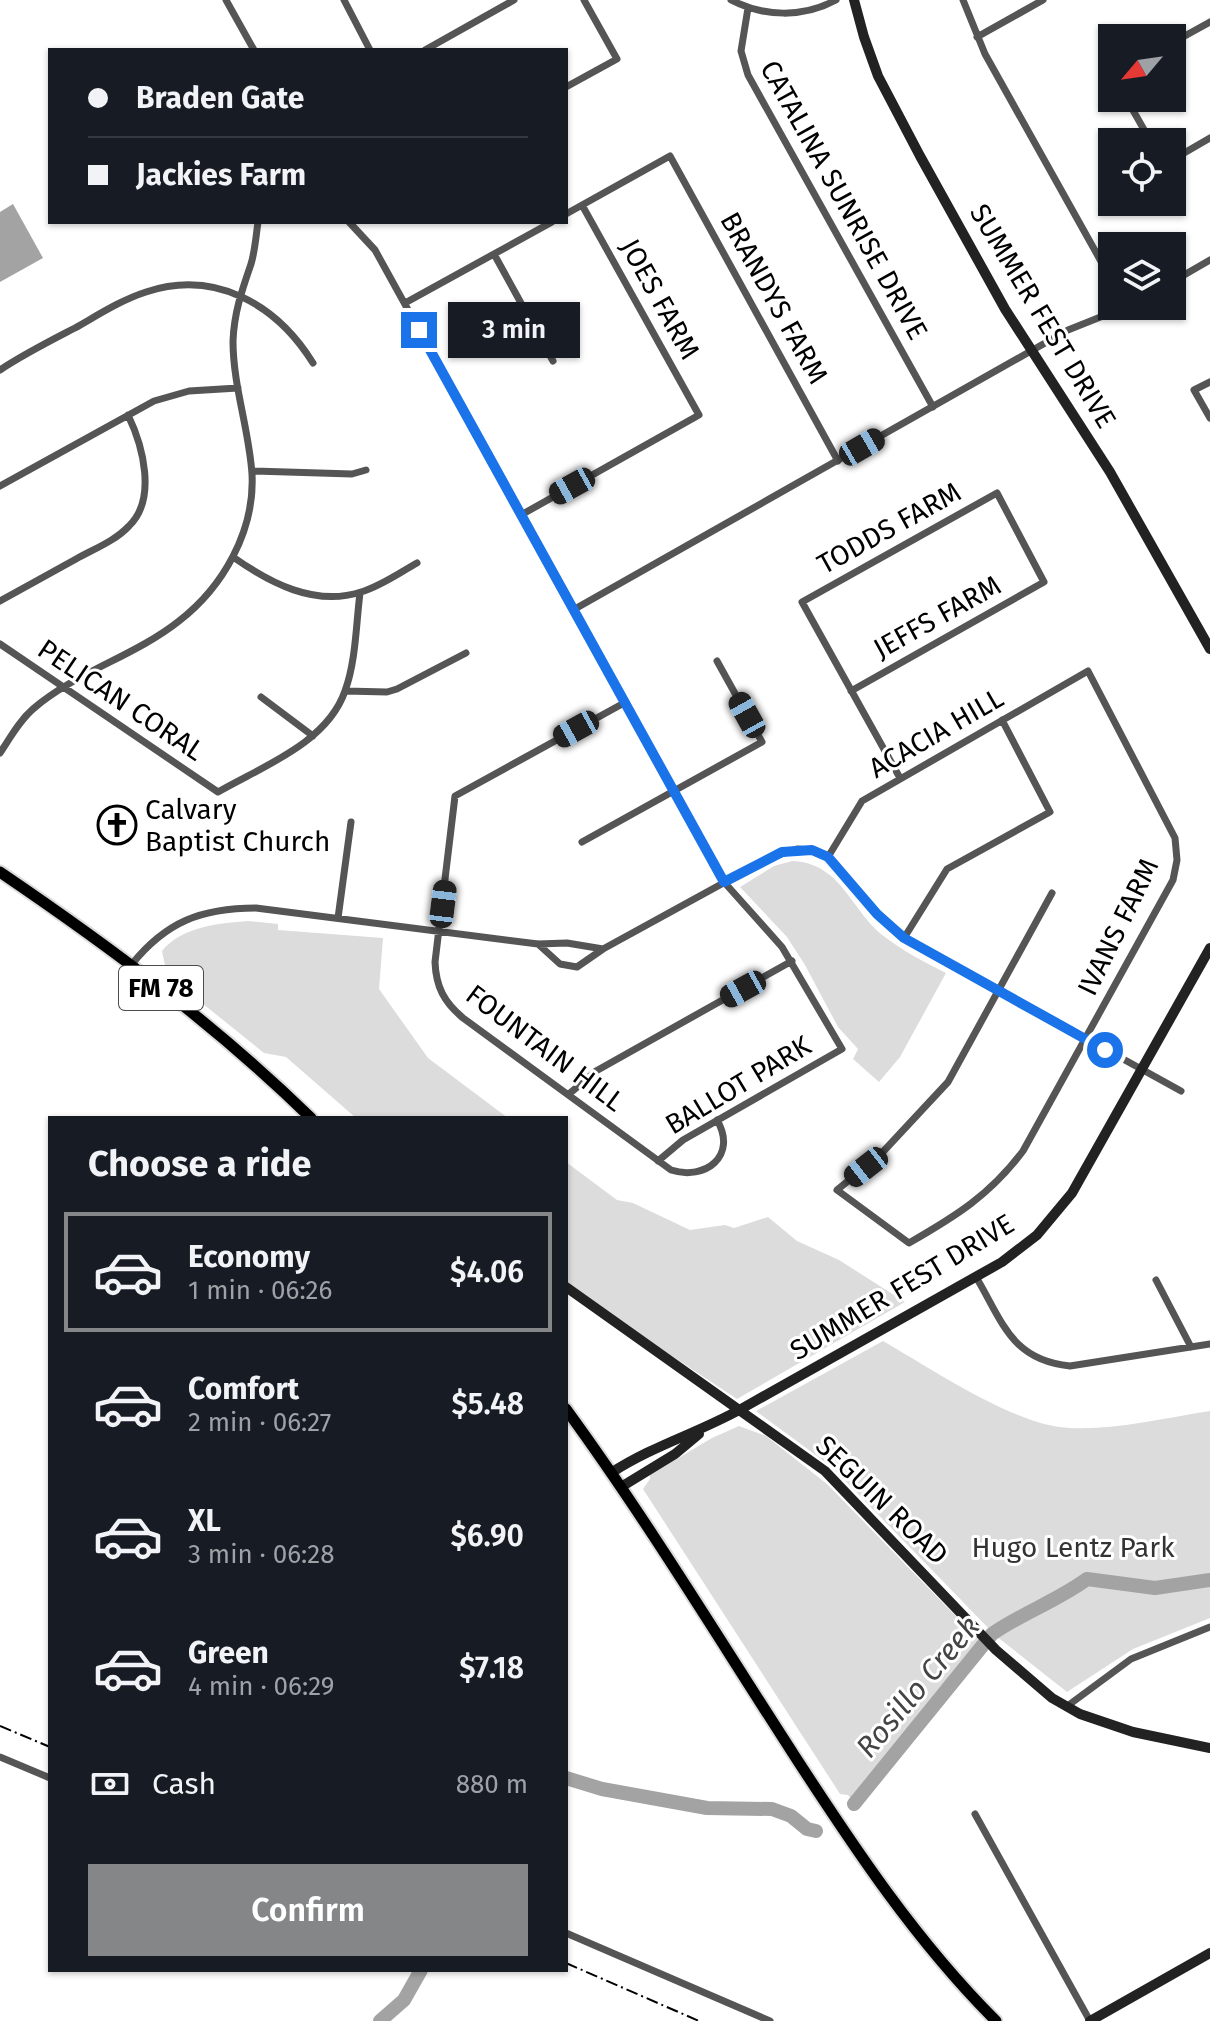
<!DOCTYPE html>
<meta charset="utf-8">
<style>
body{margin:0;font-family:"Fira Sans",sans-serif;background:#242831;color:#f1f3f6;height:100vh;display:flex;flex-direction:column;font-size:30px;white-space:nowrap}
*{box-sizing:border-box;margin:0}
p{font-size:26px;color:#9ea1a6}
.icon{flex:none;width:44px;height:44px;fill:none;stroke:currentColor;stroke-width:2;stroke-linecap:round;stroke-linejoin:round}
.map{position:relative;flex:1;overflow:hidden}
.drawer{position:absolute;left:48px;top:1116px;width:520px;height:856px;display:flex;flex-direction:column;background:#171b24;border-radius:0px;box-shadow:0 2px 6px #0004}
.drawer>*{flex:none}
.banner{position:absolute;left:48px;top:48px;width:520px;height:176px;border-radius:0px;box-shadow:0 2px 6px #0004;display:grid;align-content:center;height:176px;padding:0 40px;background:#171b24}
.needle{width:52px;rotate:241deg}
.controls{position:absolute;left:1098px;top:24px;display:grid;gap:16px}
.controls a{display:grid;place-items:center;width:88px;height:88px;border-radius:0px;background:#171b24;box-shadow:0 2px 6px #0004;font-size:40px}
.end{position:absolute;width:36px;height:36px;margin:-18px;border:10px solid #1a73e8;background:#fff;box-shadow:0 0 0 4px #fff}
.from{border-radius:50%}
.bubble{position:absolute;height:56px;border-radius:0px;background:#171b24;box-shadow:0 2px 6px #0004;font-size:26px;font-weight:600;line-height:56px;text-align:center}
.car{position:absolute;width:24px;height:48px;margin:-24px -12px;border-radius:10px;box-shadow:0 0 6px 2px #0007;background:linear-gradient(#222 24%,#8ab4d8 0 40%,#222 0 76%,#8ab4d8 0 86%,#222 0)}
.banner b{display:flex;align-items:center;gap:28px;height:76px;font-size:30px}
.banner b+b{border-top:2px solid #363941}
.banner i{width:20px;height:20px;background:#f1f3f6}
ul{padding:0;list-style:none}
li{display:flex;align-items:center;gap:24px;height:120px;margin:0 16px 12px;padding:0 24px;border:4px solid transparent;border-radius:0px}
li div{flex:1}
li b{display:block;font-size:30px}
li em{font-style:normal;font-weight:600}
li.current{border-color:#858687}
li>.icon{width:72px;height:72px;stroke-width:1.5}
h2{padding:0 40px;font-size:36px;line-height:96px}
.pay{display:flex;align-items:center;gap:20px;height:88px;padding:0 40px;font-size:30px}
.pay p{margin-inline-start:auto}
.primary-button{display:flex;gap:16px;margin-top:auto;padding:16px 40px}
.primary-button a{flex:1;height:92px;border-radius:0px;background:#858687;color:#fff;font-size:32px;font-weight:600;line-height:92px;text-align:center}
.map>svg:first-child{display:block}
.green{fill:#dcdcdc}
.water{fill:#a3a3a3}
.lines{fill:none;stroke-linecap:round;stroke-linejoin:round}
.river{stroke:#a3a3a3;stroke-width:14}
.primary-casing{stroke:#dbdbdb;stroke-width:15}
.street{stroke:#555;stroke-width:7}
.secondary{stroke:#222;stroke-width:10}
.primary{stroke:#000;stroke-width:11}
.rail{stroke:#000;stroke-width:2;stroke-dasharray:12 4 2 4;stroke-linecap:butt}
.route{stroke:#1a73e8;stroke-width:10}
.labels{text-anchor:middle;dominant-baseline:central;stroke-width:6;stroke-linejoin:round;paint-order:stroke}
.shield{fill:#fff;stroke:#4c4c4c;stroke-width:2}
.shield-label{font-size:26px;font-weight:bold;fill:#000}
.street-label{font-size:28px;fill:#000;stroke:#fff}
.poi-label{font-size:28px;fill:#000;stroke:#fff;text-anchor:start}
.park-label{font-size:28px;fill:#333;stroke:#fff}
.water-label{font-size:30px;font-style:italic;fill:#444;stroke:#fff}
</style>
<div class="map">
<svg width="1210" height="2021" viewBox="0 0 1210 2021">
<rect width="100%" height="100%" fill="#fff"/>
<path class="green" d="M792,861C840,863 849,906 881,934C901,950 924,962 946,973L900,1057L879,1082L853,1059L858,1049L838,1027L805,965L787,937L740,887L774,866Z
M248,921L278,924V930L383,938L379,989L428,1058L508,1118H356L286,1057L264,1053L167,975L162,951C181,927 219,923 248,921Z
M566,1162L617,1200L633,1203L690,1230L725,1225L734,1228L768,1217L797,1241L839,1260L905,1302L737,1399L566,1286Z
M883,1341C932,1369 1015,1426 1070,1428C1117,1430 1164,1418 1210,1411V1618L1133,1649L1067,1692L996,1636L832,1467L756,1411Z
M739,1426L766,1436L827,1484L981,1642L852,1800L848,1795L840,1794L643,1489L650,1479V1475L712,1438Z"/>
<path class="water" d="M13,204L43,258L0,282V212Z"/>
<g class="lines">
<path class="river" d="M566,1778L602,1789L707,1808L772,1809L791,1816L807,1829L816,1831
M854,1804L992,1634C1022,1613 1057,1601 1087,1579L1155,1588L1210,1580
M380,2021L404,2000L421,1970"/>
<defs>
<path id="primary" d="M0,872C109,946 216,1025 311,1118
M566,1409C647,1520 719,1639 794,1755C855,1849 916,1941 996,2021"/>
</defs>
<use href="#primary" class="primary-casing"/>
<path class="street" d="M226,0L254,50
M344,0L370,50
M731,0C764,17 803,18 836,0
M963,0L985,54L1112,281
M748,8L741,51L748,75L933,407
M977,37L1043,0
M1172,43L1210,22
M425,50L514,0
M566,87L617,59L584,0
M1126,98L1151,142
M1172,160L1210,138
M566,214L670,156L838,461
M349,222L375,250L724,882L782,947L842,1049L683,1140L658,1161
M494,254L553,361
M1172,282L1210,260
M405,303L552,222
M0,370C24,354 50,341 75,328C98,315 121,300 146,292C216,269 277,305 313,363
M1210,382L1194,390L1210,418
M252,471L352,474L366,470
M0,486L154,401L189,391L238,388
M521,515L699,415L582,205
M233,557C270,583 315,607 361,592C381,586 399,573 417,563
M0,601C25,587 51,573 76,559C94,549 115,541 129,526C157,499 143,446 128,415
M573,610L1068,330L1128,306
M0,644L218,792C263,766 327,743 345,691C356,661 356,624 360,593
M345,691L387,692L397,689L466,653
M851,691L1044,582L997,493L802,602L900,778
M261,697L313,736
M624,703L455,796L435,962C436,987 444,1002 463,1018L671,1170C705,1181 738,1156 717,1120
M0,753C10,738 19,721 33,709C76,672 135,656 179,621C223,587 255,531 252,474C249,429 233,386 233,341C234,313 242,290 251,264C255,251 256,236 258,222
M582,842L762,742L717,661
M828,857L862,801L1088,671L1175,838L1177,860L1173,880L1023,1151C990,1195 956,1216 909,1243L837,1190L880,1155L948,1082L1052,893
M338,918L351,822
M904,938L947,869L1050,812L1002,720
M538,944L560,964L577,967L603,949L769,858L797,849L812,850L828,857L877,914L904,938L1181,1091
M132,964C166,922 201,908 256,908L538,944L567,943L603,949
M569,1094L596,1071L792,961
M976,1277C1003,1322 1011,1360 1070,1366L1210,1344
M1156,1280L1191,1347
M1066,1707L1131,1659L1210,1627
M0,1757L50,1778
M975,1814L1090,2021
M566,1933L770,2021"/>
<path class="secondary" d="M854,0L864,37L878,76L920,156L1005,309L1110,472L1210,649
M566,1287L825,1471L996,1650L1052,1698L1080,1714L1133,1732L1210,1748
M611,1473C652,1446 698,1433 741,1409L1002,1262L1037,1235L1072,1193L1210,948
M621,1487L675,1454L699,1434
M1090,2021L1210,1953"/>
<use href="#primary" class="primary"/>
<path class="rail" d="M0,1726L50,1747
M566,1963L699,2021"/>
</g>
<g class="lines">
<path class="route" d="M419,330L724,882L782,852L812,850L828,857L877,914L904,938L1105,1050"/>
</g>
<defs>
<symbol id="church-ring" viewBox="-11 -11 22 22"><circle r="9.5" fill="#fff" stroke="#000" stroke-width="1.5"/><path d="M-1.2-6h2.4v3.5h3.3v2.4h-3.3V6h-2.4V-.1h-3.3v-2.4h3.3Z" fill="#000"/></symbol>
</defs>
<g fill-rule="evenodd">
<use href="#church-ring" x="95" y="803" width="44" height="44"/>
</g>
<g class="labels">
<rect class="shield" x="119" y="966" width="84" height="44" rx="6"/>
<g class="shield-label">
<text x="161" y="988">FM 78</text>
</g>
<g class="street-label">
<text transform="translate(844 200) rotate(61)">CATALINA SUNRISE DRIVE</text>
<text transform="translate(774 298) rotate(61)">BRANDYS FARM</text>
<text transform="translate(660 299) rotate(61)">JOES FARM</text>
<text transform="translate(1043 316) rotate(59)">SUMMER FEST DRIVE</text>
<text transform="translate(889 528) rotate(-29)">TODDS FARM</text>
<text transform="translate(937 617) rotate(-29)">JEFFS FARM</text>
<text transform="translate(121 700) rotate(34)">PELICAN CORAL</text>
<text transform="translate(936 733) rotate(-30)">ACACIA HILL</text>
<text transform="translate(1118 927) rotate(-64)">IVANS FARM</text>
<text transform="translate(545 1048) rotate(37)">FOUNTAIN HILL</text>
<text transform="translate(738 1085) rotate(-31)">BALLOT PARK</text>
<text transform="translate(902 1287) rotate(-31)">SUMMER FEST DRIVE</text>
<text transform="translate(882 1500) rotate(44)">SEGUIN ROAD</text>
</g>
<g class="poi-label">
<text x="145" y="809">Calvary<tspan x="145" dy="32">Baptist Church</tspan></text>
</g>
<g class="park-label">
<text x="1073" y="1547">Hugo Lentz Park</text>
</g>
<g class="water-label">
<text transform="translate(918 1687) rotate(-50)">Rosillo Creek</text>
</g>
</g>
</svg>
<div class="controls">
<a><svg class="needle" viewBox="-14 -14 28 28"><path d="M0-13l5 13h-10z" fill="#e53935"/><path d="M0 13l5-13h-10z" fill="#9ea1a6"/></svg></a>
<a><svg class="icon" aria-label="locate" viewBox="0 0 24 24"><circle cx="12" cy="12" r="6"/><path d="M12 2v4M12 18v4M2 12h4M18 12h4"/></svg></a>
<a><svg class="icon" aria-label="layers" viewBox="0 0 24 24"><path d="M12 4l9 5-9 5-9-5zM3 14l9 5 9-5"/></svg></a>
</div>
<i class="end from" style="left:1105px;top:1050px"></i>
<i class="end" style="left:419px;top:330px"></i>
<div class="bubble" style="left:448px;top:302px;width:132px">3 min</div>
<i class="car" style="left:862px;top:447px;rotate:60deg"></i>
<i class="car" style="left:572px;top:486px;rotate:241deg"></i>
<i class="car" style="left:747px;top:715px;rotate:331deg"></i>
<i class="car" style="left:576px;top:729px;rotate:241deg"></i>
<i class="car" style="left:443px;top:904px;rotate:7deg"></i>
<i class="car" style="left:743px;top:989px;rotate:241deg"></i>
<i class="car" style="left:866px;top:1167px;rotate:232deg"></i>
<div class="banner">
<b><i class="from"></i>Braden Gate</b>
<b><i></i>Jackies Farm</b>
</div>
<section class="drawer">
<h2>Choose a ride</h2>
<ul>
<li class="current"><svg class="icon" aria-label="car" viewBox="0 0 24 24"><path d="M5 17H2v-5l4-1 3-4h7l3 4 3 1v5h-3M9 17h6M6 11h13"/><circle cx="7" cy="17" r="2"/><circle cx="17" cy="17" r="2"/></svg><div><b>Economy</b><p>1 min · 06:26</p></div><em>$4.06</em></li>
<li><svg class="icon" aria-label="car" viewBox="0 0 24 24"><path d="M5 17H2v-5l4-1 3-4h7l3 4 3 1v5h-3M9 17h6M6 11h13"/><circle cx="7" cy="17" r="2"/><circle cx="17" cy="17" r="2"/></svg><div><b>Comfort</b><p>2 min · 06:27</p></div><em>$5.48</em></li>
<li><svg class="icon" aria-label="car" viewBox="0 0 24 24"><path d="M5 17H2v-5l4-1 3-4h7l3 4 3 1v5h-3M9 17h6M6 11h13"/><circle cx="7" cy="17" r="2"/><circle cx="17" cy="17" r="2"/></svg><div><b>XL</b><p>3 min · 06:28</p></div><em>$6.90</em></li>
<li><svg class="icon" aria-label="car" viewBox="0 0 24 24"><path d="M5 17H2v-5l4-1 3-4h7l3 4 3 1v5h-3M9 17h6M6 11h13"/><circle cx="7" cy="17" r="2"/><circle cx="17" cy="17" r="2"/></svg><div><b>Green</b><p>4 min · 06:29</p></div><em>$7.18</em></li>
</ul>
<div class="pay"><svg class="icon" aria-label="cash" viewBox="0 0 24 24"><path d="M3 7h18v10H3z"/><circle cx="12" cy="12" r="2"/></svg>Cash<p>880 m</p></div>
<div class="primary-button"><a>Confirm</a></div>
</section>
</div>
